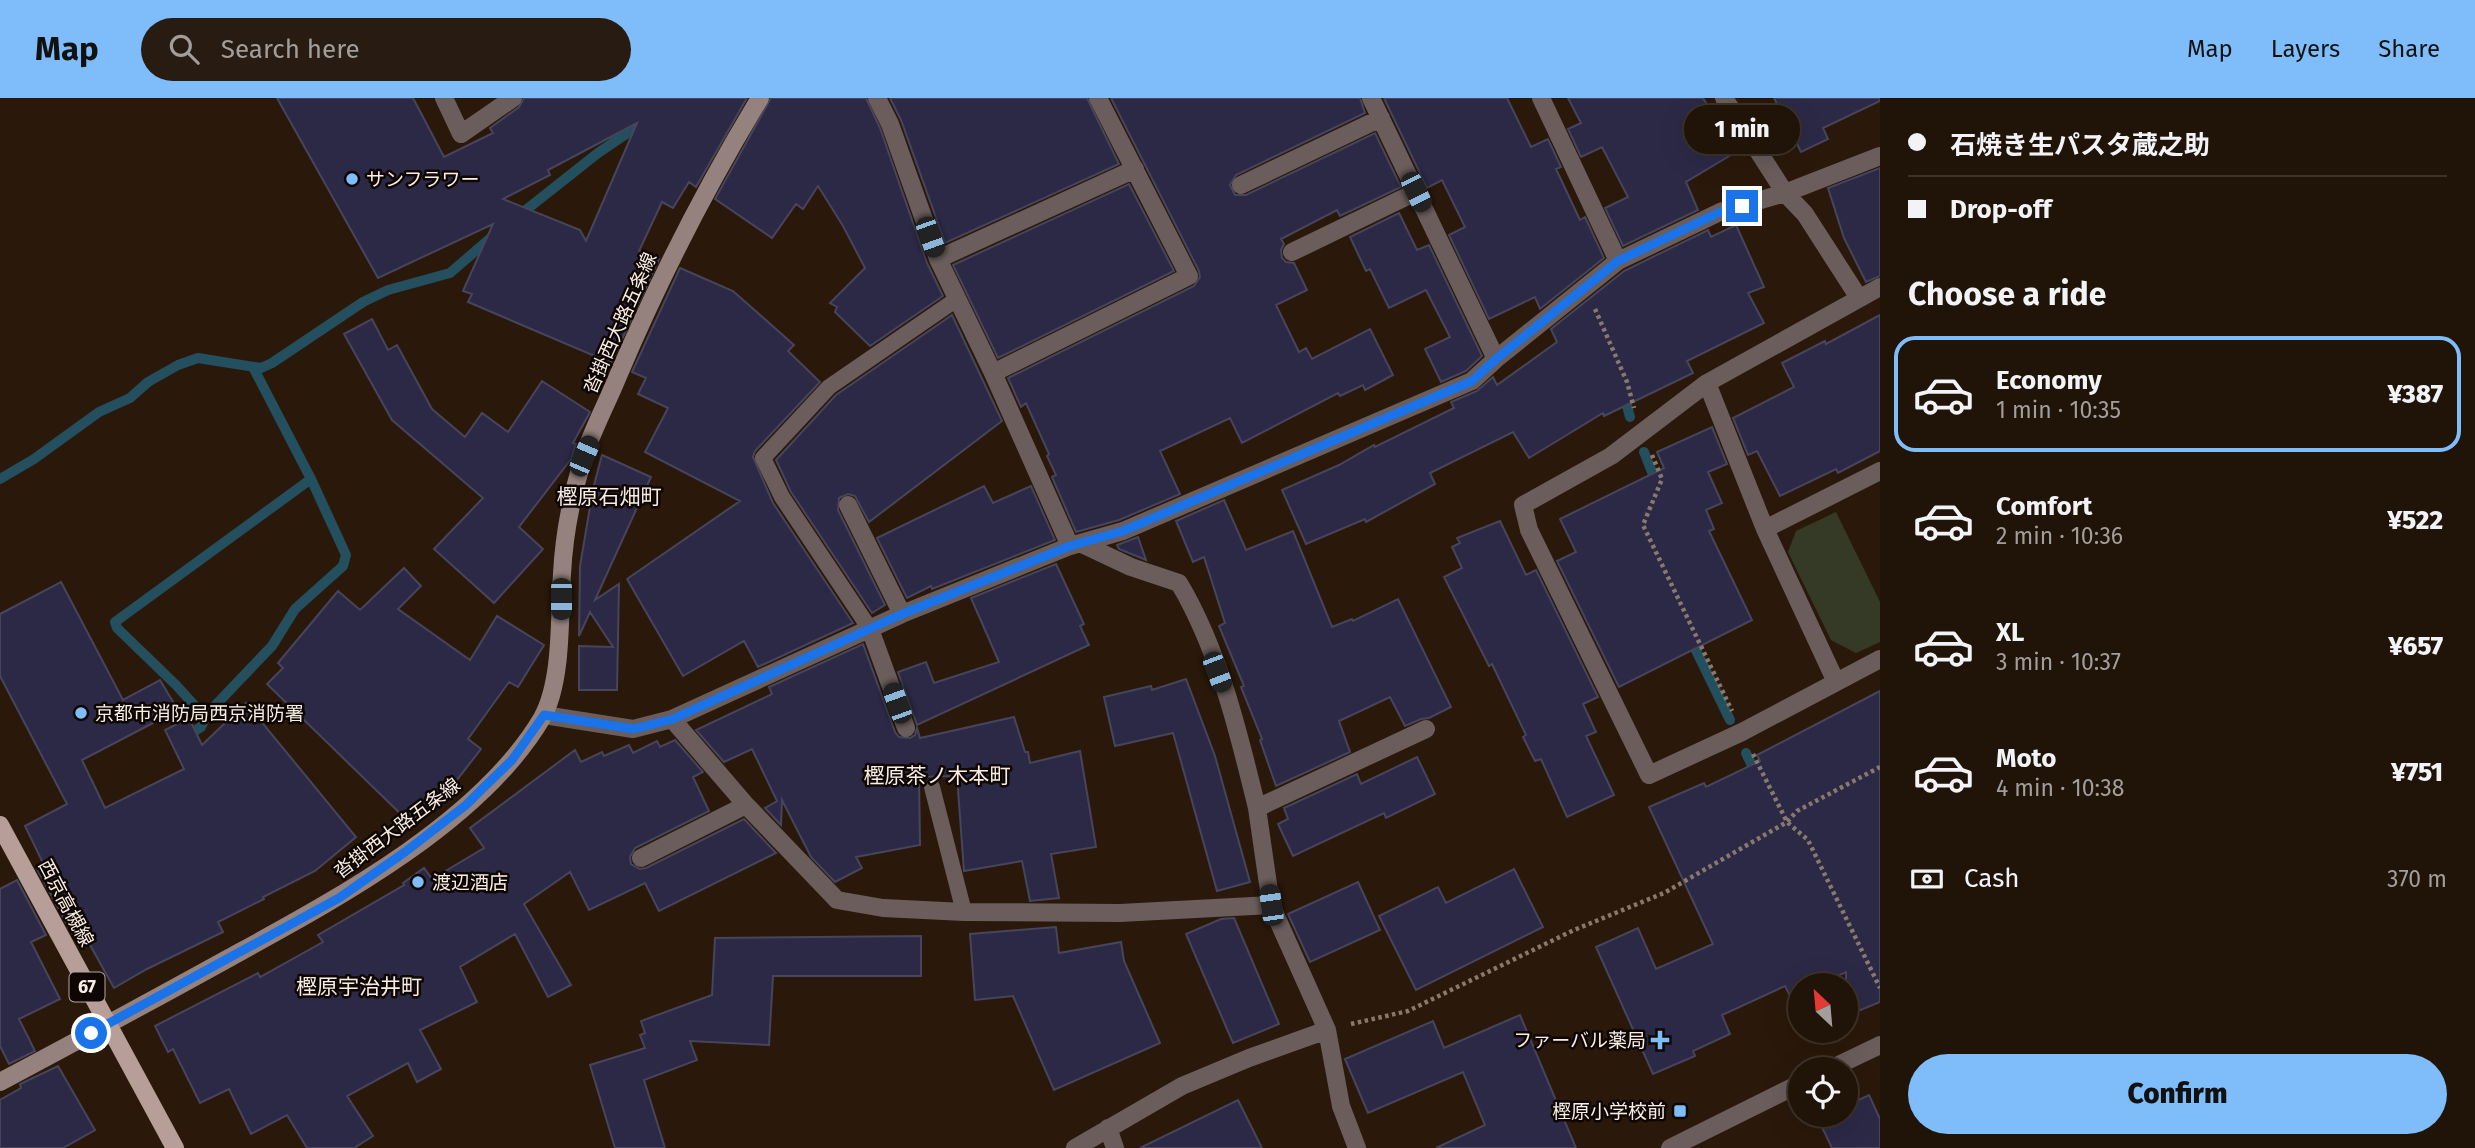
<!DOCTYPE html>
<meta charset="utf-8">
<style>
body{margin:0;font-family:"Fira Sans","Noto Sans JP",sans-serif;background:#281c12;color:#f1f3f6;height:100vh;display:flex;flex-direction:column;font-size:26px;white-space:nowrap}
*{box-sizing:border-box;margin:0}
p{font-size:23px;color:#a29e9c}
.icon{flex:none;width:38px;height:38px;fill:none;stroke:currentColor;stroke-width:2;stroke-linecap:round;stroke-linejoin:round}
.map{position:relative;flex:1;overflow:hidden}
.side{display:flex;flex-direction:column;background:#201308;width:595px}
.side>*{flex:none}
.top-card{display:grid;align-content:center;height:154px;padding:0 28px;background:#201308}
.needle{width:46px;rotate:334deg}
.controls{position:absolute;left:1788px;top:875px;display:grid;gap:14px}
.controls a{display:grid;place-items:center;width:70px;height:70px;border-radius:50%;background:#201308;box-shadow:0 7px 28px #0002,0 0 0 2px #3d3229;font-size:35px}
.end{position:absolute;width:32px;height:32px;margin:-16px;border:9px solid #1a73e8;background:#fff;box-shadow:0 0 0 4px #fff}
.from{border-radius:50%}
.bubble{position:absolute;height:49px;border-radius:24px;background:#201308;box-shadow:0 7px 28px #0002,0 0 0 2px #3d3229;font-size:23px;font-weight:800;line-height:49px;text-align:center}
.car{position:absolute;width:21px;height:42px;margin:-21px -10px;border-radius:9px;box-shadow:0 0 5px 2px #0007;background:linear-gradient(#222 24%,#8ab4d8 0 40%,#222 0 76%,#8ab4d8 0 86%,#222 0)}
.top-card b{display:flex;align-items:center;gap:24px;height:66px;font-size:26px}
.top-card b+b{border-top:2px solid #3d3229}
.top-card i{width:18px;height:18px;background:#f1f3f6}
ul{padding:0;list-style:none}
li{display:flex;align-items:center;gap:21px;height:116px;margin:0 14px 10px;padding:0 14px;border:4px solid transparent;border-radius:21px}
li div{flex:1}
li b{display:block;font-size:26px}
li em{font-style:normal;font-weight:800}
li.on{border-color:#7ebdf9}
li>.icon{width:63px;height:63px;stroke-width:1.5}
h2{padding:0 28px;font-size:32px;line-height:84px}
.pay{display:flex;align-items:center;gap:18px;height:77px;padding:0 28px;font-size:26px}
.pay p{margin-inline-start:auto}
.primary-button{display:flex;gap:14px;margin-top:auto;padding:14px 28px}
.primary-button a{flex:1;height:80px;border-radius:42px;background:#7ebdf9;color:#111;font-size:28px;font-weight:800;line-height:80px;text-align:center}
header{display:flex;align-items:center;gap:42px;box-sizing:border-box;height:98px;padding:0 35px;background:#7ebdf9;color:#111}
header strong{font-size:33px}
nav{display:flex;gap:38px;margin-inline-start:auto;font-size:24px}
.search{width:490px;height:63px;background:#281c12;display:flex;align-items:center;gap:18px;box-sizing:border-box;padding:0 24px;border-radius:38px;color:#a29e9c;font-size:26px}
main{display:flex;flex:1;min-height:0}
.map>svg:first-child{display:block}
.green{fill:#353a26}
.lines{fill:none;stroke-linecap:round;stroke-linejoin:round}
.stream{stroke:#234f5e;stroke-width:10}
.building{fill:#2c2947;stroke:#46455b;stroke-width:2;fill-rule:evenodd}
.path{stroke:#88796d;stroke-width:4.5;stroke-dasharray:3.5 3.5;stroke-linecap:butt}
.service{stroke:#6a5d5b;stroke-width:16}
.minor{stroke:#6a5d5b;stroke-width:18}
.tertiary{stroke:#6a5d5b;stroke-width:18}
.secondary{stroke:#95827e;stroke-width:18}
.primary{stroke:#b79e98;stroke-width:18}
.route{stroke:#1a73e8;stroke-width:9}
.poi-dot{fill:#7ebdf9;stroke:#0d0603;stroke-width:2.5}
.labels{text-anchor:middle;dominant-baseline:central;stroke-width:5;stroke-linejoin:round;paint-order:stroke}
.shield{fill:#0d0603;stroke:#b2a8a0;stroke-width:2}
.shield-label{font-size:18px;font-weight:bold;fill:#f9ede3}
.poi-label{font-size:19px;fill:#f9ede3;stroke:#0d0603;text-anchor:start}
.street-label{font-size:19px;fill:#f9ede3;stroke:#0d0603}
.neighbourhood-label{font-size:21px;fill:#f9ede3;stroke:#0d0603}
</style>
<header>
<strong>Map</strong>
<div class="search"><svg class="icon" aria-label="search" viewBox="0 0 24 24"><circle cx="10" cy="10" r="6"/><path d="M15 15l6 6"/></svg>Search here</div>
<nav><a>Map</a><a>Layers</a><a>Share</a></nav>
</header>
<main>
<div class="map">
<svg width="1880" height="1050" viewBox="0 0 1880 1050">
<rect width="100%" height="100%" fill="#2a190a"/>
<path class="green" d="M1836,414L1880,504V544L1856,555L1831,542L1788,454L1796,433Z"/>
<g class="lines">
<path class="stream" d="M517,119L598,55L645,23
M1624,296L1630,319
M1644,354L1654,379L1652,386
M0,381L34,361L99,314L130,300L148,284L178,267L198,260L261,270L272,265L363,204L388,192L450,175L494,137
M1690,540L1730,622
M206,620L176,587L117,530L115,524L311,381
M190,641L193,634L201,629L208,615L272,548L295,511L343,468L346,457L311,381L253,269
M1746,655L1756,676"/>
</g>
<path class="building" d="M277,0H413L444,59L493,35L490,30L519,9L524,0H747L696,89L689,84L673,110L662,104L639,153L659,161L611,265L468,204L472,196L463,193L493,126L378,180ZM637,25L586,143L580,132L503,101L550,77L548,72Z
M771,0H866L880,30L927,165L943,198L870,248L835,214L837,209L830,205L865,170L843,128L818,88L803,111L796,106L772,140L715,101Z
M890,0H1087L1119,66L945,145L901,22Z
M1111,0H1360L1365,15L1236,77L1230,87L1235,97H1246L1375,35L1401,89L1340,118L1337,112L1281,141L1284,146L1281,152L1282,160L1286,164L1294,165L1307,192L1276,207L1299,254L1306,250L1312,261L1370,231L1393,277L1365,292L1363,287L1340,298L1338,295L1242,345L1230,320L1160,353L1180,396L1119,422L1076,434L1052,379L1056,377L1047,358L1049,356L1026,305L1021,309L1008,280L1194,188L1200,179L1199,173Z
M1384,0H1507L1531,49L1548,41L1561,69L1556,71L1580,122L1585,119L1604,160L1540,211L1535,199L1489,221L1449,137L1465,129L1442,82L1427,90Z
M1568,0H1703L1736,54L1686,84L1698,112L1623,148L1605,110L1628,99L1602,49L1581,59L1568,31L1581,25Z
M1774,0H1880V3L1823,30L1828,41L1801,54Z
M1880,70V178L1866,184L1844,140L1828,90Z
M1129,86L1174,173L998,260L953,167Z
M1399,115L1417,152L1429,147L1482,258L1466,273L1441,284L1425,251L1450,239L1426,192L1389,210L1370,171L1366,173L1350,139Z
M1736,127L1764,189L1748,195L1764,225L1687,263L1693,275L1604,318L1603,315L1529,360L1513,334L1430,375L1435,386L1366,424L1365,421L1306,446L1282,392L1339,367L1374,347L1375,349L1454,310L1451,304L1477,293L1493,279L1497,287L1557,244L1551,231L1624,173L1708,132L1711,139Z
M680,170L733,193L794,247L788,253L820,284L755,353L753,359L773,405L853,525L758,569L744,543L683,578L627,481L740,403L645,354L668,310L638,296L646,280L632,274Z
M952,217L1002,323L869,424L855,398L848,396L839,400L838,412L885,507L872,515L791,394L776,362L836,297Z
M1880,217V353L1838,375L1836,371L1780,398L1757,353L1748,357L1733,320L1794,289L1782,265L1825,243L1826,246Z
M372,221L388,252L397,247L432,311L465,339L482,315L508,334L542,283L590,314L573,345L576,346L571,361L519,429L543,451L494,505L434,451L483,400L392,322L344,236Z
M1712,329L1727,366L1708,374L1722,405L1706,412L1714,431L1709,433L1752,522L1619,589L1557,463L1576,454L1560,421L1664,370L1657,354Z
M602,357L651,379L595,502L619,486L617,592H579V548L613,549L590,514L579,538L580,468L593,391Z
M984,388L993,405L1031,388L1055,442L932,491L931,488L907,500L877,440Z
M1224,402L1246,452L1293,433L1332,529L1352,521L1353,523L1398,501L1451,609L1429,620L1421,621L1405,628L1390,599L1339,623L1350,654L1276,688L1260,642L1262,641L1241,589L1244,588L1219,528L1225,525L1204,459L1193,464L1176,423Z
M1500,423L1526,477L1536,472L1598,599L1583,606L1596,634L1586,638L1614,697L1567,719L1541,661L1535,663L1523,639L1526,637L1492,566L1489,568L1444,479L1462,470L1452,449L1460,445L1457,440Z
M1138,439L1146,462L1119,451L1117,447Z
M1056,466L1084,526L1080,528L1089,547L917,627L898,574L926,564L934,585L999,564L971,500Z
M404,470L421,488L398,511L470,562L497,518L544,547L518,589L509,584L468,641L481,651L446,696L444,694L439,700L437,698L410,725L267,586L283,570L278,565L338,493L360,512Z
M61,484L123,602L160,582L178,612L82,662L105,710L184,671L165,632L189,620L202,647L246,605L356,739L315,773L263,799L264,801L218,824L223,834L147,871L114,890L76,822L67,826L37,771L44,767L25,728L67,706L0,578V516Z
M863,546L895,634L899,639L910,640L915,637L917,630L920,640L1014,619L1025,654H1028L1030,665L1080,653L1096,749L1051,756L1059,800L1030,803L1022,763L964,773L957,678L919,679L920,747L856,759L862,770L835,784L811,759L782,702L781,727L765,710L777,703L752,651L724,664L696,632L772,596L769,589Z
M1186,581L1215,658L1250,784L1217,793L1173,635L1115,648L1104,599L1151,588L1152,592Z
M1880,593V904L1846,918V874L1818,887H1801V895L1791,900L1785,888L1722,917L1730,936L1693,953L1695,958L1653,976L1596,849L1638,830L1656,871L1713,846L1649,709L1704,685L1706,689L1760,663L1757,657Z
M675,642L703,674L693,679L709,713L635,750L630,759L631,766L640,771L646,770L744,721L776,755L659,813L645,785L589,812L570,774L524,806L571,887L548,899L515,836L460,869L477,904L420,932L441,971L417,984L408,965L347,998L373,1038L354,1050H307L287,1017L251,1036L229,991L200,1005L173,951L168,954L155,928L258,875L260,879L323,844L318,837L404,787L403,785L424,770L432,781L484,750L470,730L575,652L581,664L602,654L604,658L629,647L633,655L657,643L660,649Z
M1417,659L1435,696L1386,720L1384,715L1293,758L1278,726L1288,721L1284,710L1357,676L1361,686Z
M1514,771L1543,829L1416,892L1379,818L1438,789L1446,805Z
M17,782L46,837L31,844L60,901L19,921L35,953L9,966L0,948V791Z
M1358,784L1380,832L1310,864L1288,816Z
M1234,820L1279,926L1233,945L1186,836L1221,821Z
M1056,829L1059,855L1121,844L1124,863L1160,945L1054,992L1013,898L975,902L970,836Z
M921,838V878H773L769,947L690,943L697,962L644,982L665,1050H615L590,967L645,950L640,937L645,935L641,923L712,897L715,840Z
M1520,917L1576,1050H1436L1485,1027L1463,974L1368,1015L1345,961L1433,923L1444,950Z
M58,968L95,1032L63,1050H0V1002L21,990L20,986Z
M1869,997L1880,1021V1050H1832L1818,1021L1827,1017H1846V1008Z
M1238,1002L1262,1050H1140Z"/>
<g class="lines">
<path class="path" d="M1595,211L1627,284L1634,310
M1652,357L1662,381L1643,427L1732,613
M1753,656L1787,724L1808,742L1880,890
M1351,926L1408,913L1574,832L1664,795L1787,724L1797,713L1880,669"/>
<path class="service" d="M870,531L782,399L763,360L829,289L957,201
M932,689L964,814"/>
<path class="minor" d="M444,0L461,36L513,0
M877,0L890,26L938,161L993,275L1070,448
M1371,0L1496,261
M1541,0L1618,163
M1724,0L1785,95L1805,116L1859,200
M1241,87L1381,20
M1292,154L1416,94
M938,161L1135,71
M1880,189L1707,285L1611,358L1523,407L1529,432L1649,677L1742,634L1880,561
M993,275L1189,178L1098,0
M1707,285L1765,431L1836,584
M848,407L902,516
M1765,431L1880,373
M1080,445L1131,469L1179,485C1219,552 1239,636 1257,710
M870,531L906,630
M544,617L633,631L672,621L902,516L1070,448L1123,433L1472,283L1496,261L1618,163L1720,114L1785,95L1880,58
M672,621L746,707L837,802L883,810L964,814L1120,815L1271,807
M641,760L746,707
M1108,1030L1115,1050
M1075,1050L1182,988L1249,960L1327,932
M1357,1050L1341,1008L1327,932L1271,807L1257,710L1426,631"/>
<path class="tertiary" d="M1830,971L1880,947
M1670,1050L1801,985"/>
<path class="secondary" d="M0,984C77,943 153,902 229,860C333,803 480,725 542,620C563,583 559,517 562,476C564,436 572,396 584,358C593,331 607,305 618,278C659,181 705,91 760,0"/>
<path class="primary" d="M0,727L175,1050"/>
</g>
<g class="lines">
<path class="route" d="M91,935L339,800L405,754L466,707L481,692L512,662L544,617L634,631L673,621L902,516L1070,448L1123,433L1472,283L1496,261L1618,163L1720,114L1742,108"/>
</g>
<g class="poi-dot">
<circle cx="352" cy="81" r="7"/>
<circle cx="81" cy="615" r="7"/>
<circle cx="418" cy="784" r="7"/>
<path d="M1656.5 931.5h7v7h7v7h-7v7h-7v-7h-7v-7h7z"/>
<rect x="1673" y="1006" width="14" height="14" rx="3.5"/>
</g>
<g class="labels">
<rect class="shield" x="69.5" y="874.5" width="35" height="29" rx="5"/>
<g class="shield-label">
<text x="87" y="889">67</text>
</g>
<g class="poi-label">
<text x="366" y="81">サンフラワー</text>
<text x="95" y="615">京都市消防局西京消防署</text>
<text x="432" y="784">渡辺酒店</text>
<text x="1646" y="942" text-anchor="end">ファーバル薬局</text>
<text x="1666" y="1013" text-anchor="end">樫原小学校前</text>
</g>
<g class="street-label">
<text transform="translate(620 225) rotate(-66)">沓掛西大路五条線</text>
<text transform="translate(397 730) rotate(-37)">沓掛西大路五条線</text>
<text transform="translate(66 805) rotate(62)">西京高槻線</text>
</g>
<g class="neighbourhood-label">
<text x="609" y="399">樫原石畑町</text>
<text x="937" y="678">樫原茶ノ木本町</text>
<text x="359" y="889">樫原宇治井町</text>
</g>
</g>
</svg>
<div class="controls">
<a><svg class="needle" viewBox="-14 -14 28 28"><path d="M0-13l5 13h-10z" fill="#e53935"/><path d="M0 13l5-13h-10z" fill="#a29e9c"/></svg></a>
<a><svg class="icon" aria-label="locate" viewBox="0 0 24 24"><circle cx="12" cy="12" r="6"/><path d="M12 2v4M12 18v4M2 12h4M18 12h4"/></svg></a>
</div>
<i class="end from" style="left:91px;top:935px"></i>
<i class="end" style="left:1742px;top:108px"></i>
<div class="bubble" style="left:1684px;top:7px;width:116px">1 min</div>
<i class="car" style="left:1416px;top:94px;rotate:154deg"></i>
<i class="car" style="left:930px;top:139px;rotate:160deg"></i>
<i class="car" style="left:584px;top:358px;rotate:23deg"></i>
<i class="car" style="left:561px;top:501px;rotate:180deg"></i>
<i class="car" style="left:1217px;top:574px;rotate:159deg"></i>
<i class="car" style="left:897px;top:605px;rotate:340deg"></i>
<i class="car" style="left:1271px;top:807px;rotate:352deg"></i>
</div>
<section class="side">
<div class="top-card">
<b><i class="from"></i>石焼き生パスタ蔵之助</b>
<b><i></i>Drop-off</b>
</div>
<h2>Choose a ride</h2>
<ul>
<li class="on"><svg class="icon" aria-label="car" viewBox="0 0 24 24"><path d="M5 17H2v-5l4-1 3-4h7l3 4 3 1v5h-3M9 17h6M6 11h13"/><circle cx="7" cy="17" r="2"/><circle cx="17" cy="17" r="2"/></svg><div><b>Economy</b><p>1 min · 10:35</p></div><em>¥387</em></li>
<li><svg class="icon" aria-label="car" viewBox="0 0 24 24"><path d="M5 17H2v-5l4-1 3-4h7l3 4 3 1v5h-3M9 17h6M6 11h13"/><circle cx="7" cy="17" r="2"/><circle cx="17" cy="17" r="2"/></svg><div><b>Comfort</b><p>2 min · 10:36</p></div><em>¥522</em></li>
<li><svg class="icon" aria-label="car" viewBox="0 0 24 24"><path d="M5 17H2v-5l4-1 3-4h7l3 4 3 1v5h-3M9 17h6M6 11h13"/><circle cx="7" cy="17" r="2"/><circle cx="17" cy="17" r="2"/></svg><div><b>XL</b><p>3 min · 10:37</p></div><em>¥657</em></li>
<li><svg class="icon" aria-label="car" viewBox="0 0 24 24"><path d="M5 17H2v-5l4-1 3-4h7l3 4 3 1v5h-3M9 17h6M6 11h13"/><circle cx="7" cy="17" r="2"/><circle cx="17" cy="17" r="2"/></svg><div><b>Moto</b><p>4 min · 10:38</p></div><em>¥751</em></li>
</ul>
<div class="pay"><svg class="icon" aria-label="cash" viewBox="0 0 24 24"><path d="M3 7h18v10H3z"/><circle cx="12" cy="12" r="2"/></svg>Cash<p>370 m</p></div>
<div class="primary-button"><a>Confirm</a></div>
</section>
</main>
